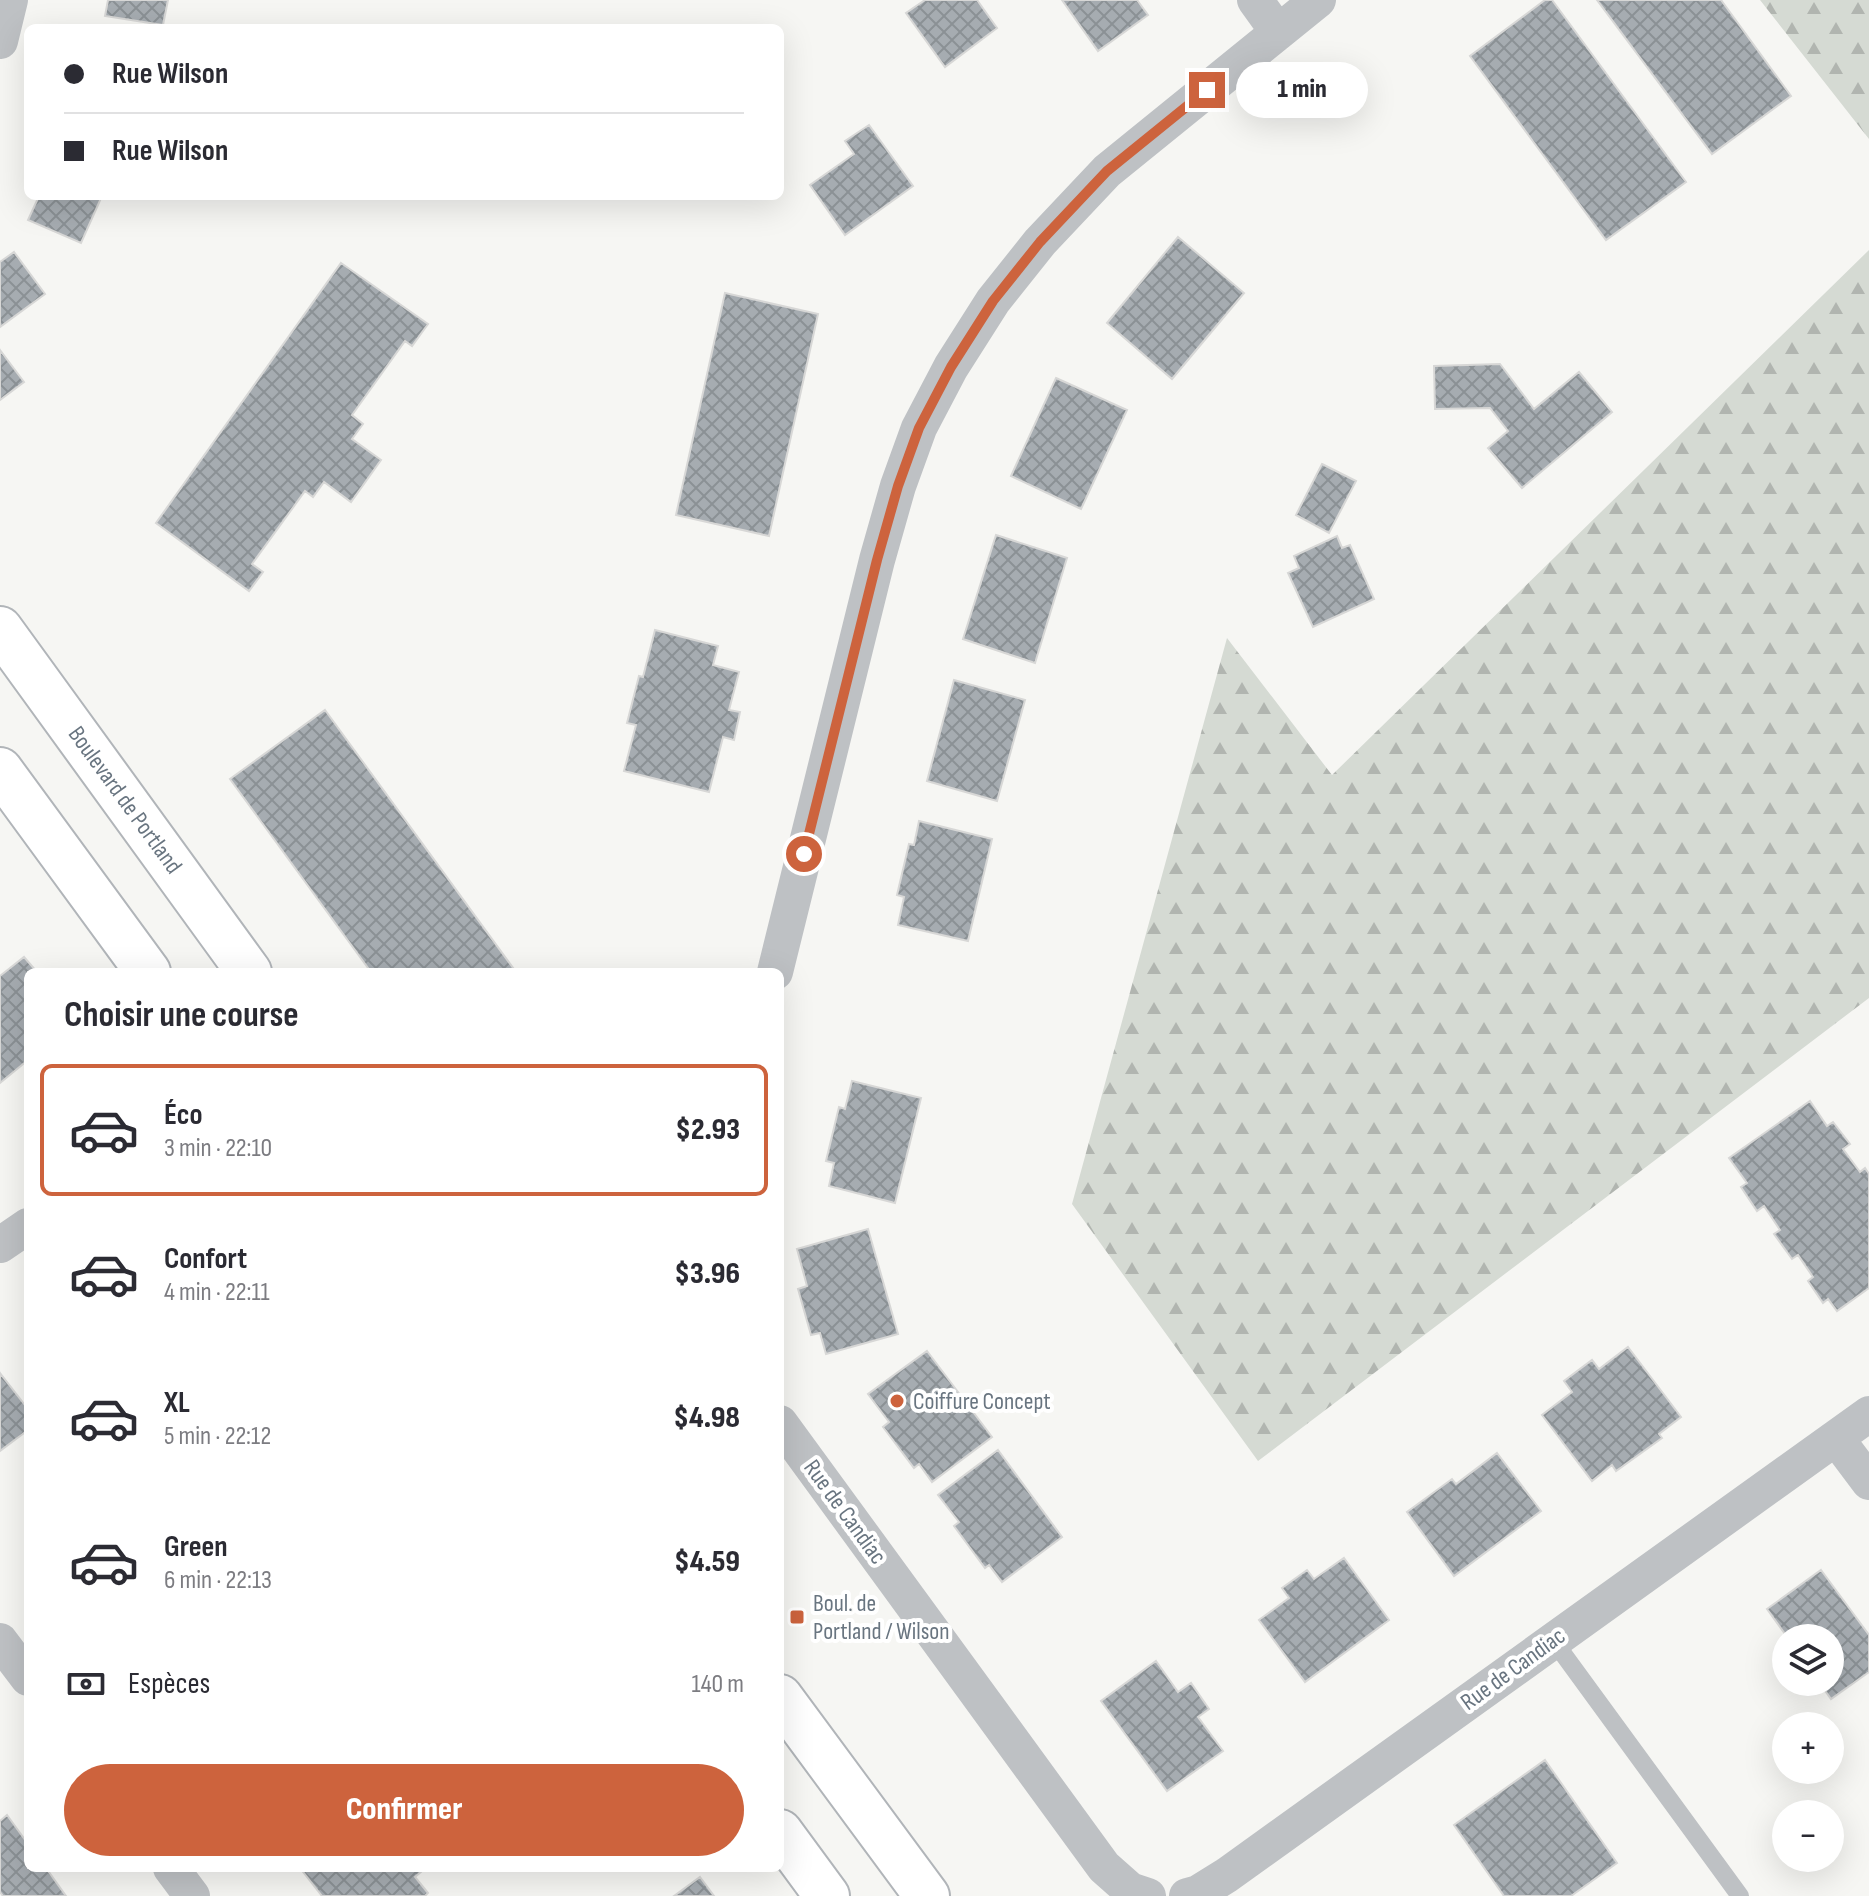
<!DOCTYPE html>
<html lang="fr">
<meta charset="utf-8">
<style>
body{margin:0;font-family:"Sofia Sans Condensed",sans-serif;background:#f7f7f7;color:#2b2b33;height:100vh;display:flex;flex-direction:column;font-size:30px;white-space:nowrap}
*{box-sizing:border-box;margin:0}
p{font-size:26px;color:#7c7c81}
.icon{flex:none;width:44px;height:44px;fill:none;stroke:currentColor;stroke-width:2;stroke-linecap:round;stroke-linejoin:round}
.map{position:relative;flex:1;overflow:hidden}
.side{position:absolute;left:24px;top:968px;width:760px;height:904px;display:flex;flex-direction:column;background:#fff;border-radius:12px;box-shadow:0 8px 32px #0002}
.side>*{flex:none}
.top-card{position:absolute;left:24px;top:24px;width:760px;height:176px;border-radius:12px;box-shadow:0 8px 32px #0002;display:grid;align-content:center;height:176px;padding:0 40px;background:#fff}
.fabs{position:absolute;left:1772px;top:1624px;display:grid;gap:16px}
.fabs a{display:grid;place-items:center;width:72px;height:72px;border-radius:50%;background:#fff;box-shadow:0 8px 32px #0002;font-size:40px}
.end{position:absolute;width:36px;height:36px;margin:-18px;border:10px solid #cd633d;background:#fff;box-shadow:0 0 0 4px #fff}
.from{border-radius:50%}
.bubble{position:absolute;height:56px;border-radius:28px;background:#fff;box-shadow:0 8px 32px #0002;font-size:26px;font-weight:800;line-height:56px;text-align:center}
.top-card b{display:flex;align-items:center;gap:28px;height:76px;font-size:30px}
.top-card b+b{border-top:2px solid #e1e1e2}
.top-card i{width:20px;height:20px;background:#2b2b33}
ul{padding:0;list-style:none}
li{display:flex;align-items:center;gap:24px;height:132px;margin:0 16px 12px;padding:0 24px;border:4px solid transparent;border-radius:12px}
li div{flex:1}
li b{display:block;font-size:30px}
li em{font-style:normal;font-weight:800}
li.selected{border-color:#cd633d}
li>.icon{width:72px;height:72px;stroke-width:1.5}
h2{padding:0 40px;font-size:36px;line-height:96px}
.pay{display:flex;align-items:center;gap:20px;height:88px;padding:0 40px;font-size:30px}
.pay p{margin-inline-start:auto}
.button{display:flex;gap:16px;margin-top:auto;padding:16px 40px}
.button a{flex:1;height:92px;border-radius:48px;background:#cd633d;color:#fff;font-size:32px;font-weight:800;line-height:92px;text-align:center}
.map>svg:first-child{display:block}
.forest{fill:url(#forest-firs)}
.building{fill:url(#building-cross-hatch);stroke:#d7d7d6;stroke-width:2}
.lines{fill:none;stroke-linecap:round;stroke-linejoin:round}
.secondary-casing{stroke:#b1b5b9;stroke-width:48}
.service{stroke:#bec1c4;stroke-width:18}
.minor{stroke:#bec1c4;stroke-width:36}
.secondary{stroke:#fff;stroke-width:44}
.route{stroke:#cd633d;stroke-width:10}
.poi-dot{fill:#cd633d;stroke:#fff;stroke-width:3}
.labels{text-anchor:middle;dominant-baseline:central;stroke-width:8;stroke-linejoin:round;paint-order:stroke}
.street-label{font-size:24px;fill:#697580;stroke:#fff}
.poi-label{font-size:24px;fill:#697580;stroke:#fff;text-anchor:start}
</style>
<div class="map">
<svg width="1869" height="1896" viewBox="0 0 1869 1896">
<defs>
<pattern id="forest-firs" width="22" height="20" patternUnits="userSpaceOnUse" patternTransform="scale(2)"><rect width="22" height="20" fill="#d5dad3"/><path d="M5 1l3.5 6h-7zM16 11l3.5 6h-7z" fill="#b1b5b0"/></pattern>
<pattern id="building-cross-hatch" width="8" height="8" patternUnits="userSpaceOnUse" patternTransform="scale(2)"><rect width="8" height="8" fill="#a6acb1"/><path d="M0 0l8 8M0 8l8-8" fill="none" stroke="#8b9195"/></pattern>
</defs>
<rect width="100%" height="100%" fill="#f6f6f3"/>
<path class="forest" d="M1760,0H1869V139Z
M1869,250V998L1258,1461L1072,1204L1227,638L1332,775Z"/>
<path class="building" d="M108,0H168L163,25L105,16Z
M925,0H977L997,28L945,67L906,13Z
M1062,0H1137L1148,15L1098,51Z
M1545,0H1552L1686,182L1606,240L1470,56Z
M1597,0H1721L1791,96L1712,154Z
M869,125L913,186L845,235L810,185L854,154L845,141Z
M39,196H102L81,243L28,220Z
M1178,237L1244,293L1172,379L1107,323Z
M14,252L45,294L0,327V262Z
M341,263L428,324L412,346L405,341L352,415L363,424L352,439L381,460L351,502L324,482L313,497L305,491L252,564L263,572L249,591L156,523Z
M725,293L818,314L769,536L676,515Z
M0,350L24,382L0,400Z
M1500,364L1534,409L1579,372L1612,412L1522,488L1488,448L1508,431L1490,408L1435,409L1434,366Z
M1056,378L1127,410L1081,509L1011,476Z
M1322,464L1356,481L1329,533L1296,515Z
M996,535L1067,558L1035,663L963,639Z
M1337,536L1342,548L1350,545L1374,599L1313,627L1288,573L1299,568L1294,556Z
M655,630L718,646L713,665L739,672L729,710L740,712L734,740L723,737L709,792L624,771L636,725L627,723L639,676L643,677Z
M954,680L1025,700L997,801L927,781Z
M325,710L516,972H371L230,779Z
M919,821L992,839L968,941L898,925L904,897L897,895L909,844L914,845Z
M24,957L37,972H28V1060L0,1083V976Z
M852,1081L921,1098L895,1203L829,1186L834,1163L826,1161L839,1107L845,1109Z
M1810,1101L1827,1126L1833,1122L1850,1144L1843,1149L1860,1172L1865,1168L1869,1174V1288L1837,1311L1828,1299L1823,1303L1808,1281L1813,1277L1798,1255L1792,1259L1774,1234L1780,1230L1764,1206L1757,1211L1741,1187L1747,1183L1729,1158Z
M868,1229L898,1334L826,1354L820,1333L811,1335L798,1289L807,1286L797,1249Z
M1628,1347L1681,1417L1659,1434L1662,1438L1616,1471L1612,1465L1592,1481L1542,1415L1572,1392L1564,1381L1592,1360L1599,1369Z
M927,1351L992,1437L932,1482L919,1464L914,1468L883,1427L889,1422L868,1394Z
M0,1373L28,1409V1430L0,1451Z
M998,1450L1062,1537L1002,1582L989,1565L985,1568L954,1526L959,1522L938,1495Z
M1497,1453L1541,1511L1454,1576L1407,1512L1452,1479L1456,1484Z
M1344,1558L1389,1620L1305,1682L1259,1620L1289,1598L1282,1588L1307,1570L1314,1579Z
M1821,1570L1869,1635V1672L1831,1699L1819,1682H1830V1638H1788L1767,1609Z
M1156,1661L1178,1692L1191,1683L1209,1709L1198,1717L1223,1751L1167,1791L1101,1701Z
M1545,1760L1617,1863L1571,1896H1504L1454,1825Z
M7,1815L28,1844V1868H46L66,1896H3L0,1892V1821Z
M300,1868H420L422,1871L415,1877L428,1893L425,1896H322Z
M700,1877L714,1896H674Z"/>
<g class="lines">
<defs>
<path id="secondary" d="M0,629L249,972
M0,770L148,972
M780,1697L927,1896
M780,1832L827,1896"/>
</defs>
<use href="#secondary" class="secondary-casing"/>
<path class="service" d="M1553,1640L1740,1896"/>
<path class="minor" d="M1255,0L1278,32
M0,41L10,0
M775,972L877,560L898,486L919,428L951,367L993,301L1040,242L1107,171L1318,0
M0,1245L28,1226
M780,1423L1104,1867L1130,1890L1148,1896
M1836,1438L1869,1482
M0,1641L28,1678
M171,1868L192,1896
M1187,1896L1198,1893L1227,1875L1869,1414"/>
<use href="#secondary" class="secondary"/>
</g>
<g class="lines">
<path class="route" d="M804,854L877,560L898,486L919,428L951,367L993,301L1040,242L1107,171L1207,90"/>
</g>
<g class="poi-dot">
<circle cx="897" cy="1401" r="8"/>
<rect x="789" y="1609" width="16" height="16" rx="4"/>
</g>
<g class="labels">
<g class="street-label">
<text transform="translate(125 800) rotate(54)">Boulevard de Portland</text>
<text transform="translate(845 1512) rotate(54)">Rue de Candiac</text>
<text transform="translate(1513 1669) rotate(-36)">Rue de Candiac</text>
</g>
<g class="poi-label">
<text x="913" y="1401">Coiffure Concept</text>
<text x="813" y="1603">Boul. de<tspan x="813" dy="28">Portland / Wilson</tspan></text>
</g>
</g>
</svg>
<div class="fabs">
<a><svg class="icon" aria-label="layers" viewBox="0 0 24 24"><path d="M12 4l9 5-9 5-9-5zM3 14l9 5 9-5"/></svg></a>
<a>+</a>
<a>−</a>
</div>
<i class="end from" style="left:804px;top:854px"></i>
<i class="end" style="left:1207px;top:90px"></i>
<div class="bubble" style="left:1236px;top:62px;width:132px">1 min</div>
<div class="top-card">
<b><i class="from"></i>Rue Wilson</b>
<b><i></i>Rue Wilson</b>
</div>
<section class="side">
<h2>Choisir une course</h2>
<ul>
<li class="selected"><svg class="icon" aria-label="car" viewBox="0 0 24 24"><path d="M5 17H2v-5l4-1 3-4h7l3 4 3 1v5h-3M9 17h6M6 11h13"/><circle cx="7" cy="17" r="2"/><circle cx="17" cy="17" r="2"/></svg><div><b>Éco</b><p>3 min · 22:10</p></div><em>$2.93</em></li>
<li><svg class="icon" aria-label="car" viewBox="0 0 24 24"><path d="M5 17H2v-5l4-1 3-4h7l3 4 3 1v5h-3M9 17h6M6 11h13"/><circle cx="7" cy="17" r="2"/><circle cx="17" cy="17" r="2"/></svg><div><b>Confort</b><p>4 min · 22:11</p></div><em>$3.96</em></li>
<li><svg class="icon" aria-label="car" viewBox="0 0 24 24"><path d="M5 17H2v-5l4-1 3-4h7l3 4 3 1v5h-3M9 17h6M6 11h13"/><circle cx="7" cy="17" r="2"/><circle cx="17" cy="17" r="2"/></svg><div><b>XL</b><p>5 min · 22:12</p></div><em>$4.98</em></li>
<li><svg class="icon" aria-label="car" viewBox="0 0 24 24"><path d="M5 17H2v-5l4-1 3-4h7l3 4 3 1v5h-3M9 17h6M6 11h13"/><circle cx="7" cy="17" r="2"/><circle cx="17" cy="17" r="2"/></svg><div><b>Green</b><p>6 min · 22:13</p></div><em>$4.59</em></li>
</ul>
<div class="pay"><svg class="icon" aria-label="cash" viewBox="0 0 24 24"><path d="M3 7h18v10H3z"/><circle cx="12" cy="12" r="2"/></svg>Espèces<p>140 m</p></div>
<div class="button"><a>Confirmer</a></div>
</section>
</div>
